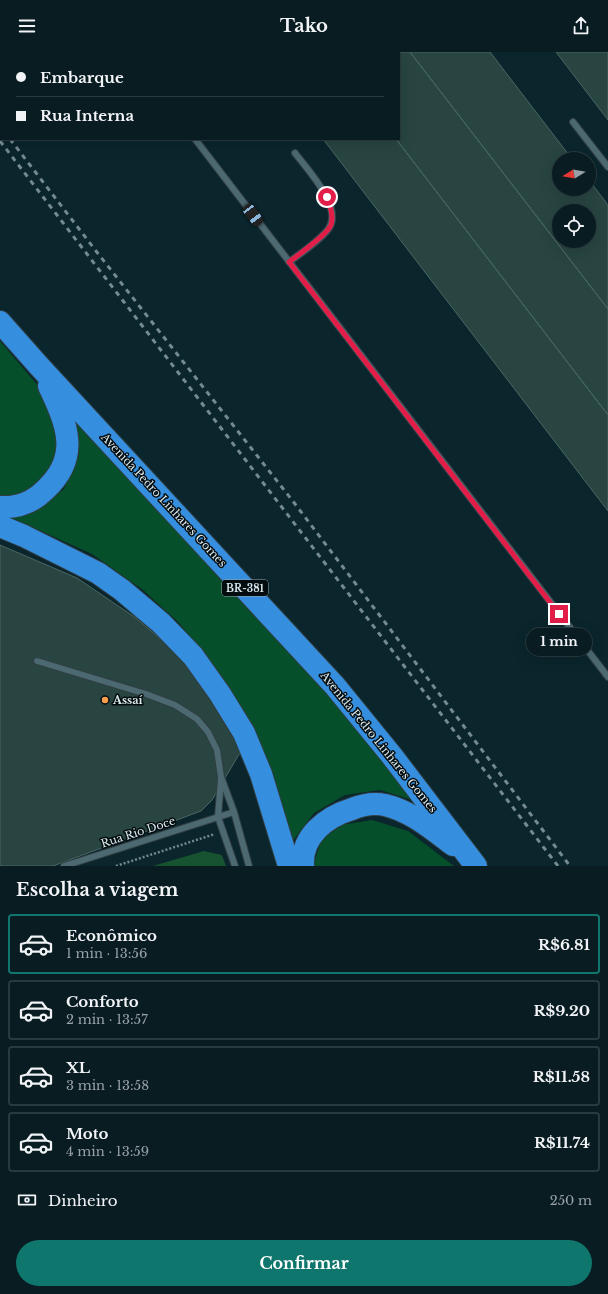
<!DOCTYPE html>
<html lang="pt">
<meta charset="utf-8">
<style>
body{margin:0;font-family:"Libre Baskerville",serif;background:#16292e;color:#f1f3f6;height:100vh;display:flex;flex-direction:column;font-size:15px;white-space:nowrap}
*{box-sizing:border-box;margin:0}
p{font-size:13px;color:#98a1a5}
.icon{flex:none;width:22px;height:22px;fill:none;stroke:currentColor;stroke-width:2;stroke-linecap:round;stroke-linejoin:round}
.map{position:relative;height:814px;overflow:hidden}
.drawer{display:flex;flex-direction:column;background:#081c21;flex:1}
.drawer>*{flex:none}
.hud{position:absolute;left:0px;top:0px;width:400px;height:88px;box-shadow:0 4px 16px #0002,0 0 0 1px #293a3f;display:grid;align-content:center;height:88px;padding:0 16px;background:#081c21}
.needle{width:26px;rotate:259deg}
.buttons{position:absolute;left:552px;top:100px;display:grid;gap:8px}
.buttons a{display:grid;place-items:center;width:44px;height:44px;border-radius:50%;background:#081c21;box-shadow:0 4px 16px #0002,0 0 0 1px #293a3f;font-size:20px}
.end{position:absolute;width:18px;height:18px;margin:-9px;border:5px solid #e11d48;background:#fff;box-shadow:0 0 0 2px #fff}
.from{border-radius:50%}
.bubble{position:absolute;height:28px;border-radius:14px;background:#081c21;box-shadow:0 4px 16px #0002,0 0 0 1px #293a3f;font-size:13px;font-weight:700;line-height:28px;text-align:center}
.car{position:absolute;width:12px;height:24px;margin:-12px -6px;border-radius:5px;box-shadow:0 0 3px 1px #0007;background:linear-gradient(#222 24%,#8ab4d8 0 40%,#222 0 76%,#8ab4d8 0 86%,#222 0)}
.hud b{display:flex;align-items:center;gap:14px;height:38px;font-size:15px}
.hud b+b{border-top:1px solid #293a3f}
.hud i{width:10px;height:10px;background:#f1f3f6}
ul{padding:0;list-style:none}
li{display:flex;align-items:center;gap:12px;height:60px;margin:0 8px 6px;padding:0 8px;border:2px solid #293a3f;border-radius:4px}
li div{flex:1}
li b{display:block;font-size:15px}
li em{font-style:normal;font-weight:700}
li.current{border-color:#0f766e}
li>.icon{width:36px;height:36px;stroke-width:1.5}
h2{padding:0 16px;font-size:18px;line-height:48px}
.pay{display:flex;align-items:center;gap:10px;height:44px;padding:0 16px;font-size:15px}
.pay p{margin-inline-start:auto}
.cta{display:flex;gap:8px;margin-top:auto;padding:8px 16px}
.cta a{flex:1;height:46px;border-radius:24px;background:#0f766e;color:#fff;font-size:16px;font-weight:700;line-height:46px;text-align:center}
header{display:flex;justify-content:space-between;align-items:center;height:52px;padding:0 16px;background:#081c21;font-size:18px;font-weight:700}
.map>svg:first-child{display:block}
.green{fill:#05502b}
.forest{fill:#175331}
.building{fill:#284541;stroke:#4a6764;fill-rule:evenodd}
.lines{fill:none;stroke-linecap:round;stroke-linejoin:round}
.lane-casing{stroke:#303e44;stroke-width:8}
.highway-casing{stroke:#303e44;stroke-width:24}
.path{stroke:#74898f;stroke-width:2.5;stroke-dasharray:2 2;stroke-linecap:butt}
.lane{stroke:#4c6870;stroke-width:6}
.highway{stroke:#368ede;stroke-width:22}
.rail{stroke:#758a90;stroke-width:3;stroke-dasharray:5 5;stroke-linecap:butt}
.route{stroke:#e11d48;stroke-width:5}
.poi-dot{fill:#fa9f4e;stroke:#030c0f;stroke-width:1.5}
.labels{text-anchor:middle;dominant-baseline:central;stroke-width:3;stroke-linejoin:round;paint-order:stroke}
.shield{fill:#030c0f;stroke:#9aa7ac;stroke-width:1}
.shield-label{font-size:10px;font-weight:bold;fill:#dbeaef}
.street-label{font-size:11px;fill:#dbeaef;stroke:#030c0f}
.poi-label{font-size:11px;font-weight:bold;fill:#dbeaef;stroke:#030c0f;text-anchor:start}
</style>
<header><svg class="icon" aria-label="menu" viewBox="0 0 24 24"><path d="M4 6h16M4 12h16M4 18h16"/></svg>Tako<svg class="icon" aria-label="share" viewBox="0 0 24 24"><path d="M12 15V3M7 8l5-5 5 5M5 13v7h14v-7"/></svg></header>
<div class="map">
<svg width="608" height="814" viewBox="0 0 608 814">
<rect width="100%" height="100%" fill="#0a252c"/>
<path class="green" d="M0,289L40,336L55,366L60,413L26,443L0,445Z
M68,356L429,753L380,738L345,743L314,761L292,790L273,721L246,662L216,616L177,569L143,538L92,502L10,465L38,457L64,437L76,409Z
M372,768L408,779L454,814H313L321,789L341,773Z"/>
<path class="forest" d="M204,799L222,803L226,814H153Z"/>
<path class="building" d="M274,0H329L330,1H272Z
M329,0H410L608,257V363L396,87H399V1Z
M410,0H490L572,107H559V137H589V128L608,153V257ZM559,159H589V189H559Z
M556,0H608V68Z
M323,87H396L608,363V459Z
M0,493L77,526L136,566L178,602L244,694L212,748L201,759L53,814H0Z"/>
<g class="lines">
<defs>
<path id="lane" d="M128,0L129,1
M221,0V1
M573,70L608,115
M195,87L608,625
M289,210C300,202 322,187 329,176C343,155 307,117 295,101
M37,609L146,642L175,653L197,667L208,680L217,698L221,725L234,760L249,814
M221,727L218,765L235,814
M64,814L234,760"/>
<path id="highway" d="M0,270L39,314L335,634L392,704L476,814
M0,455C17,456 33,450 45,438C81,405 67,372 49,334
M0,474L24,484L98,521L122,538L161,571L193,604L220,642L244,681L261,722L289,814
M303,814C301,784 326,765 352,757C362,753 375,751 385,753C411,759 433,778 453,793"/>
</defs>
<use href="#lane" class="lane-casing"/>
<use href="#highway" class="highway-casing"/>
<path class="path" d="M116,814L215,782"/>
<use href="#lane" class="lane"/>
<use href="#highway" class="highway"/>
<path class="rail" d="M0,74L1,75
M10,87L96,199L292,448L570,814
M0,89L558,814"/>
</g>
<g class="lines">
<path class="route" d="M327,145C330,154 334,164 331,173C327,183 298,203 289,210L559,562"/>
</g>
<circle class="poi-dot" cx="105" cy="648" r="4"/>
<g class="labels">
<rect class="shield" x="222" y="528" width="46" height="16" rx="3"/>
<g class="shield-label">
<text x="245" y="536">BR-381</text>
</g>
<g class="street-label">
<text transform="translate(164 448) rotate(47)">Avenida Pedro Linhares Gomes</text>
<text transform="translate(379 690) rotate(51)">Avenida Pedro Linhares Gomes</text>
<text transform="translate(138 780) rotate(-18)">Rua Rio Doce</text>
</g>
<g class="poi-label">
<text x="113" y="648">Assaí</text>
</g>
</g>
</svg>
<div class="buttons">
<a><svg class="needle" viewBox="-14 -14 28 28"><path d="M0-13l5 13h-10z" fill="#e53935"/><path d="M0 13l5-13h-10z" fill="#98a1a5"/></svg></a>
<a><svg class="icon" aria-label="locate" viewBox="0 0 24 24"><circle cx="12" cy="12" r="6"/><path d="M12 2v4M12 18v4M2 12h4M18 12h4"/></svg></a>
</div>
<i class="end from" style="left:327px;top:145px"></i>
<i class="end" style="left:559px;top:562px"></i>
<div class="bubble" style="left:526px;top:576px;width:66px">1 min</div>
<i class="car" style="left:253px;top:163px;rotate:143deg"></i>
<div class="hud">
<b><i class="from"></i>Embarque</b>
<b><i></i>Rua Interna</b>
</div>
</div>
<section class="drawer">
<h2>Escolha a viagem</h2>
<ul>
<li class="current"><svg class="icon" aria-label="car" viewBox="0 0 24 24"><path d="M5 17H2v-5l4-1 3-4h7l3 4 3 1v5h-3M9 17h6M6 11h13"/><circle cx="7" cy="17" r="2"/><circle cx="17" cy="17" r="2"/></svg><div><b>Econômico</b><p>1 min · 13:56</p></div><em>R$6.81</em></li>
<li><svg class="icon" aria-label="car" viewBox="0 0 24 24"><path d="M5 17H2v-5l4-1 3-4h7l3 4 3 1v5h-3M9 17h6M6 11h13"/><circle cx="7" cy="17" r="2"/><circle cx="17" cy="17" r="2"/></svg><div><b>Conforto</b><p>2 min · 13:57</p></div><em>R$9.20</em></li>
<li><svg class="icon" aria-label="car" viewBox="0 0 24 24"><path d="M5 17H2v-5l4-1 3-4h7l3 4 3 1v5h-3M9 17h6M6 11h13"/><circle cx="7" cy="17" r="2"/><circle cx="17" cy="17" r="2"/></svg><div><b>XL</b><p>3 min · 13:58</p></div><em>R$11.58</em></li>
<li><svg class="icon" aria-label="car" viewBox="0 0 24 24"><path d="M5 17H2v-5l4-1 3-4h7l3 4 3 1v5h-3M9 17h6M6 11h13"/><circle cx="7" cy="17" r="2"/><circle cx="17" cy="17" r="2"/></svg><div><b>Moto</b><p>4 min · 13:59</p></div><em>R$11.74</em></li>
</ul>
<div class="pay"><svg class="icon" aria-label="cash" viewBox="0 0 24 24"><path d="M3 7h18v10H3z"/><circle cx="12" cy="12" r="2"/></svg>Dinheiro<p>250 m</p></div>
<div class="cta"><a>Confirmar</a></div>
</section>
